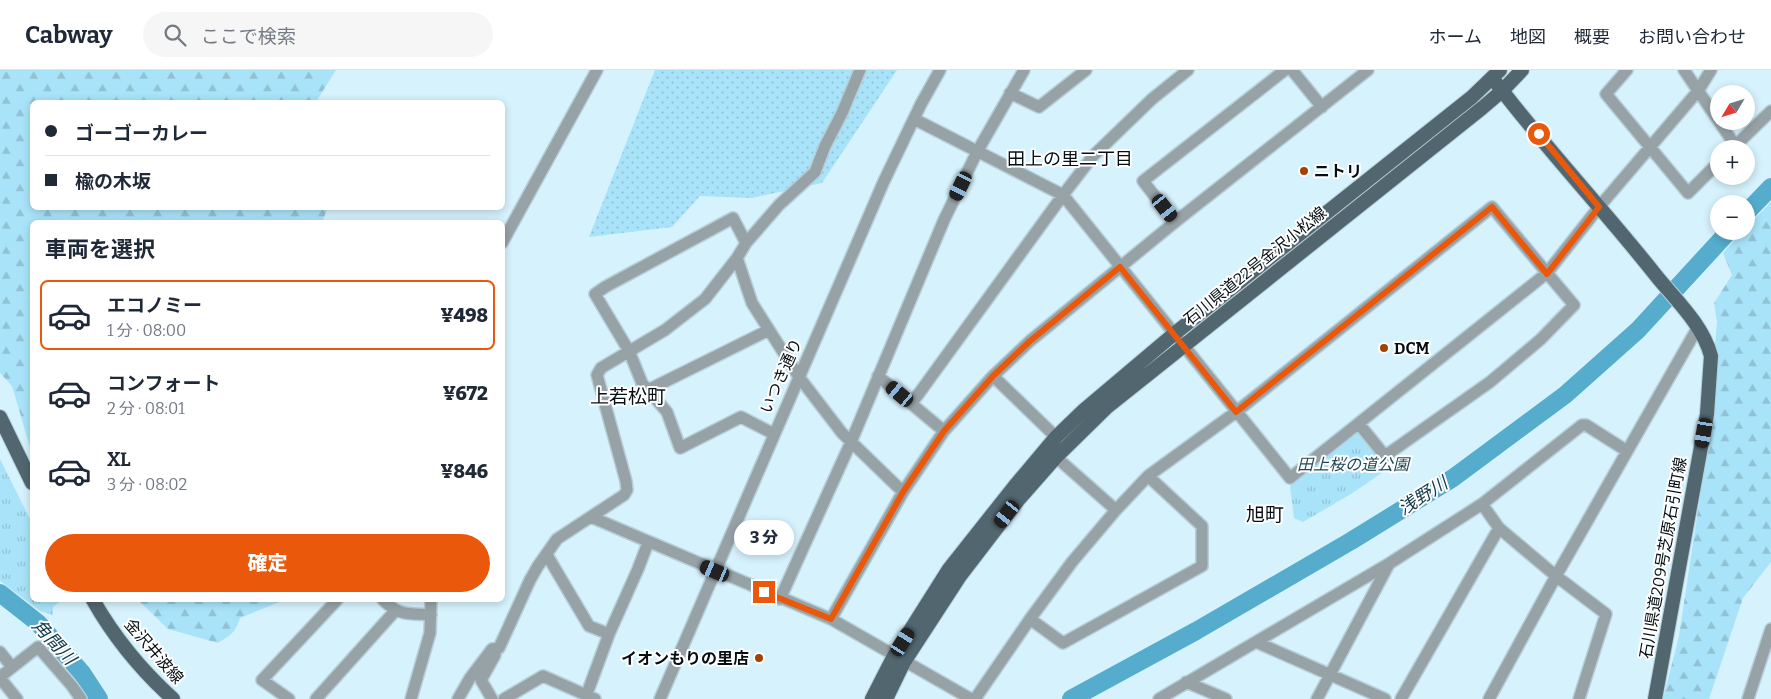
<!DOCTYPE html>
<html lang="ja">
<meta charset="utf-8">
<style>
body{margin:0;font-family:Bitter,"Noto Sans JP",serif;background:#f6f6f7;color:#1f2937;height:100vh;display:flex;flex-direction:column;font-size:19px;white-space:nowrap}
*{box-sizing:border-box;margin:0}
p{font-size:16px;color:#747a83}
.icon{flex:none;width:28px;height:28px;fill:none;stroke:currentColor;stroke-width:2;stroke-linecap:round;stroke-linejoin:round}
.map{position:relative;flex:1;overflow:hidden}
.sheet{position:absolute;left:30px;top:150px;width:475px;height:382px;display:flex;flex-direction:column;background:#fff;border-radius:8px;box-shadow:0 2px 8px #0003}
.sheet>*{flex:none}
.hud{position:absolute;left:30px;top:30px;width:475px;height:110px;border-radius:8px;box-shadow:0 2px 8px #0003;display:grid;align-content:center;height:110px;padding:0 15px;background:#fff}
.needle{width:32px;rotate:232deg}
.buttons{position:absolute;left:1710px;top:15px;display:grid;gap:10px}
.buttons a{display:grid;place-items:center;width:45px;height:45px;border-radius:50%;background:#fff;box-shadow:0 2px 8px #0003;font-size:25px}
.end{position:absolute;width:22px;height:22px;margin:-11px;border:6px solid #ea580c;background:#fff;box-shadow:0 0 0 2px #fff}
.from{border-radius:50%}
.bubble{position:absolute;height:35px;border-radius:18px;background:#fff;box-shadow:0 2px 8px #0003;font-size:16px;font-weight:800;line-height:35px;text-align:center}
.car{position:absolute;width:15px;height:30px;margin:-15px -8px;border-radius:6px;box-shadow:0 0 4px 1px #0007;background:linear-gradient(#222 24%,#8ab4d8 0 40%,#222 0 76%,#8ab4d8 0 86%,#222 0)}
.hud b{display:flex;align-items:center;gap:18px;height:48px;font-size:19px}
.hud b+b{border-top:1px solid #e0e1e3}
.hud i{width:12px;height:12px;background:#1f2937}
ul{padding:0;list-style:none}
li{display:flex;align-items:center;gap:15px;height:70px;margin:0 10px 8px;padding:0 5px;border:2px solid transparent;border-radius:8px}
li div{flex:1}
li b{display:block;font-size:19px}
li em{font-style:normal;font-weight:800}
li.active{border-color:#ea580c}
li>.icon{width:45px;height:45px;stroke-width:1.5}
h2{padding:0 15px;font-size:22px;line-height:60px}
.primary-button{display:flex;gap:10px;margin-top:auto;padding:10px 15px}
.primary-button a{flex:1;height:58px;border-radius:30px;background:#ea580c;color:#fff;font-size:20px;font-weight:800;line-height:58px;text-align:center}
header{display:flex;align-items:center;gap:30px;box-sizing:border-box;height:70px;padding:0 25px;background:#fff;border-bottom:1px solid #e0e1e3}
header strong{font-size:24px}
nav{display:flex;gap:28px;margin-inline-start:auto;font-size:18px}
.search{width:350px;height:45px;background:#f6f6f7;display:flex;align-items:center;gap:12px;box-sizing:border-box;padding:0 18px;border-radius:28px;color:#747a83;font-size:19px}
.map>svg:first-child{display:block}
.grass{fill:url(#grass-dots)}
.forest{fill:url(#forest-firs)}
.park{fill:url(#park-tufts)}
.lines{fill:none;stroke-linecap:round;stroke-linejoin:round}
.river{stroke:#55accc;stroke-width:18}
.minor-casing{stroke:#b5ced7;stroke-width:14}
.major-casing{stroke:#b5ced7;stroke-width:16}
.minor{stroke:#97a2a7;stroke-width:11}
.major{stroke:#51666e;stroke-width:14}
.route{stroke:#ea580c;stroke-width:6}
.poi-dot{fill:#a34103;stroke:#fff;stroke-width:2}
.labels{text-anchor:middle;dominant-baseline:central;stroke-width:4;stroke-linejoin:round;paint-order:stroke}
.poi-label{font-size:16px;font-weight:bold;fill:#050e12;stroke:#fff;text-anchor:start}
.street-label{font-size:16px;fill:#050e12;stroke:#fff}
.park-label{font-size:16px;font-style:italic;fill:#214856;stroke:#fff}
.neighbourhood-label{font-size:18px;fill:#050e12;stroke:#fff}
.water-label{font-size:18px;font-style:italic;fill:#123a48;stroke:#fff}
.quarter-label{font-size:19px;fill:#050e12;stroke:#fff}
</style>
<header>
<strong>Cabway</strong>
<div class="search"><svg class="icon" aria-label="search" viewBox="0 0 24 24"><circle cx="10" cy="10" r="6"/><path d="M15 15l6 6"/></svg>ここで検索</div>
<nav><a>ホーム</a><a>地図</a><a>概要</a><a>お問い合わせ</a></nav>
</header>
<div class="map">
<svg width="1771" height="629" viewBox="0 0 1771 629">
<defs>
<pattern id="grass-dots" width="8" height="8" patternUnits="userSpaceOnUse" patternTransform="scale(1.25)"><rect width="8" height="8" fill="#a9e3f9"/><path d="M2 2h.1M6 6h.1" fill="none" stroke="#90c2d4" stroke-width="1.8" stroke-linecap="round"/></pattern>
<pattern id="forest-firs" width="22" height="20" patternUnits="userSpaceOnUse" patternTransform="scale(1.25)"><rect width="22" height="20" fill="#a9e3f9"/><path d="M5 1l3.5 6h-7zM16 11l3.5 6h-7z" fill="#90c2d4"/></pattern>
<pattern id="park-tufts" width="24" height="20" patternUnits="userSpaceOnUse" patternTransform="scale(1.25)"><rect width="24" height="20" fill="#a9e3f9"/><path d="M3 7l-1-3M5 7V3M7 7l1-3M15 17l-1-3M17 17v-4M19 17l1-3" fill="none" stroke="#90c2d4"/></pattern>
</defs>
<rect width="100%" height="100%" fill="#d6f2fd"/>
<path class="grass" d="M655,0H897L822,113L751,128L700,126L672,157L589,167Z"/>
<path class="forest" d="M0,0H336L316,32H32V138H328L322,152H32V384L12,316L0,303Z
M1771,132V492L1743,528L1709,629H1663L1679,566L1704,400L1717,252L1714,233L1732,205L1723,183L1743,161H1746V158Z
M138,530H284L240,548C235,563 231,565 218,573L168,559Z"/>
<path class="park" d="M1353,363L1360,364L1389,398L1351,424L1303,452L1294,448L1290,416Z
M0,389L32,453V530H62L53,537V545L40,541L0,511Z"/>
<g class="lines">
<path class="river" d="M1746,143L1771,117
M0,523L38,553L82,603L99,629
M1071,629L1196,561L1351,471L1453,408L1565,325L1638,260L1729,161"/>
<defs>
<path id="minor" d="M1188,0L1152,29L1093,86L1063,125L1290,408L1547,203L1574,235L1541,269L1490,312L1385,386L1359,354
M1292,0L1322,37
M1627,0L1606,24L1688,123L1719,92
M1684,0L1735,75
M1010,23L1039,37L1086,0
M1732,79L1771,41
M1175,152L1143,111L1285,0
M502,173L597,0
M746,173L733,148L605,217L595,224L629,281L642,313L667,342L680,378L741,347L774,364
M737,188L752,233L799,307L842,363L903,422
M878,306L944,361
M993,306L1056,367
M648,320L769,260
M912,333L1063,125L914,49
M1056,387L1116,440
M1482,434L1499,458L1556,506L1606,544L1579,629
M591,447L831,549L971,629
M547,485L589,556L609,564
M780,529L851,372L944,150L977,82L1024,0
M383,530C401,547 408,543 431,545
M831,549L903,422L944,361L993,306L1030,271L1175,152L1368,0
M1030,549L1063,573L1202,496V456L1148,406
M1256,572L1385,629
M0,582L12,597
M0,607L38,577L72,616L81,629
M0,608L17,629
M1186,612L1226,629
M289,629L262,610L337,530
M316,629L395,541
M411,629L430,563L431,530
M458,629L470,608L492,579L499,578L530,510L538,496L557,469L624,425L627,420L626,411L597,305L601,298L665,260L705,229L737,188L746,173L779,135L815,102L825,76L842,43L860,0
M492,629L481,610L495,585
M504,629L543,606L595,629
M585,629L609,564L638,499L648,473
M660,629L884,111L921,34L940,0
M975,629L1030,549L1072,492L1116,440L1148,406L1236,342L1492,137L1547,203L1599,137L1698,21L1711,0
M1159,629L1390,493L1482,434L1582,355H1586L1627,381
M1317,629L1389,494
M1401,629L1499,458
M1489,629L1556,506L1698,257
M1748,629L1771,559"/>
<path id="major" d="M1497,14C1548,81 1606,142 1658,208C1678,232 1703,256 1711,286L1707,344L1655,629
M0,347L32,413
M93,530C114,567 141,600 173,629
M872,629L894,586L949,499L1014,417L1056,367L1084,340L1174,264L1472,27L1500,0
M886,629L904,592L960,506L1019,429L1056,387L1107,337L1482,38L1502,21L1522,0"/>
</defs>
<use href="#minor" class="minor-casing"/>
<use href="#major" class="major-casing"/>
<use href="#minor" class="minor"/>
<use href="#major" class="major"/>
</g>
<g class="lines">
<path class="route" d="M764,522L831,549L903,422L944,361L993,306L1030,271L1120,197L1236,342L1492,137L1547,204L1599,137L1539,64"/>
</g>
<g class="poi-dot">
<circle cx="1304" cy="101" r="5"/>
<circle cx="1384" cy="278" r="5"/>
<circle cx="759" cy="588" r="5"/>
</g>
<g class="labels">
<g class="poi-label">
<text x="1314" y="101">ニトリ</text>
<text x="1394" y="278">DCM</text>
<text x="749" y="588" text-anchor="end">イオンもりの里店</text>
</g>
<g class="street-label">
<text transform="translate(1255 196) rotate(-39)">石川県道22号金沢小松線</text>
<text transform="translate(781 306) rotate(-66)">いつき通り</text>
<text transform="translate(1663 488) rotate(-80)">石川県道209号芝原石引町線</text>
<text transform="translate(154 581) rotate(49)">金沢井波線</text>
</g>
<g class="park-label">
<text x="1353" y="394">田上桜の道公園</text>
</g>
<g class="neighbourhood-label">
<text x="1070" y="89">田上の里二丁目</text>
</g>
<g class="water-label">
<text transform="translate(1423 426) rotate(-32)">浅野川</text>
<text transform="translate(54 572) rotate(47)">角間川</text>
</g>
<g class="quarter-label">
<text x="628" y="326">上若松町</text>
<text x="1265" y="444">旭町</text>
</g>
</g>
</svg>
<div class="buttons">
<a><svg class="needle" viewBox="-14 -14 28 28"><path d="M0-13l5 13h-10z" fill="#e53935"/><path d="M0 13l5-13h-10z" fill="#747a83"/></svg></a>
<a>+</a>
<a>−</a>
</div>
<i class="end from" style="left:1539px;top:64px"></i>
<i class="end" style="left:764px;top:522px"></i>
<div class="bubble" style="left:734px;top:450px;width:60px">3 分</div>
<i class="car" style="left:961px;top:116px;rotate:206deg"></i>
<i class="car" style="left:1165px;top:138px;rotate:142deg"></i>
<i class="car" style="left:900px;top:324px;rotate:310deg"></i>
<i class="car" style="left:1704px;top:363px;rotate:190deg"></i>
<i class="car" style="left:1007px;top:444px;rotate:217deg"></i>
<i class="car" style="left:715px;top:501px;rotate:293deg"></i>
<i class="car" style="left:903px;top:572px;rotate:32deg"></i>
<div class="hud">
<b><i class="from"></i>ゴーゴーカレー</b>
<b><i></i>楡の木坂</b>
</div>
<section class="sheet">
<h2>車両を選択</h2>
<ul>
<li class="active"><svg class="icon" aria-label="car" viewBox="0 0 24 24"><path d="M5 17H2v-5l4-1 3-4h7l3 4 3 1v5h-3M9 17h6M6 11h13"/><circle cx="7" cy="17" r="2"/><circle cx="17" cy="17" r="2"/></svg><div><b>エコノミー</b><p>1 分 · 08:00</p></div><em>¥498</em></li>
<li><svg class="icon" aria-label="car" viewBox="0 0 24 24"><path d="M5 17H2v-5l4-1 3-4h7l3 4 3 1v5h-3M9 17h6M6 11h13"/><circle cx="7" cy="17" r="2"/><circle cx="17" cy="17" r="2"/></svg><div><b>コンフォート</b><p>2 分 · 08:01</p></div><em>¥672</em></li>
<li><svg class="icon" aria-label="car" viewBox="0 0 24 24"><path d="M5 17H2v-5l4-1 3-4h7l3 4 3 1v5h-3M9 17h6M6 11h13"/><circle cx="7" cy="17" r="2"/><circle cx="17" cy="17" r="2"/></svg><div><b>XL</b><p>3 分 · 08:02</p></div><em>¥846</em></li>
</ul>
<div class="primary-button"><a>確定</a></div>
</section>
</div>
